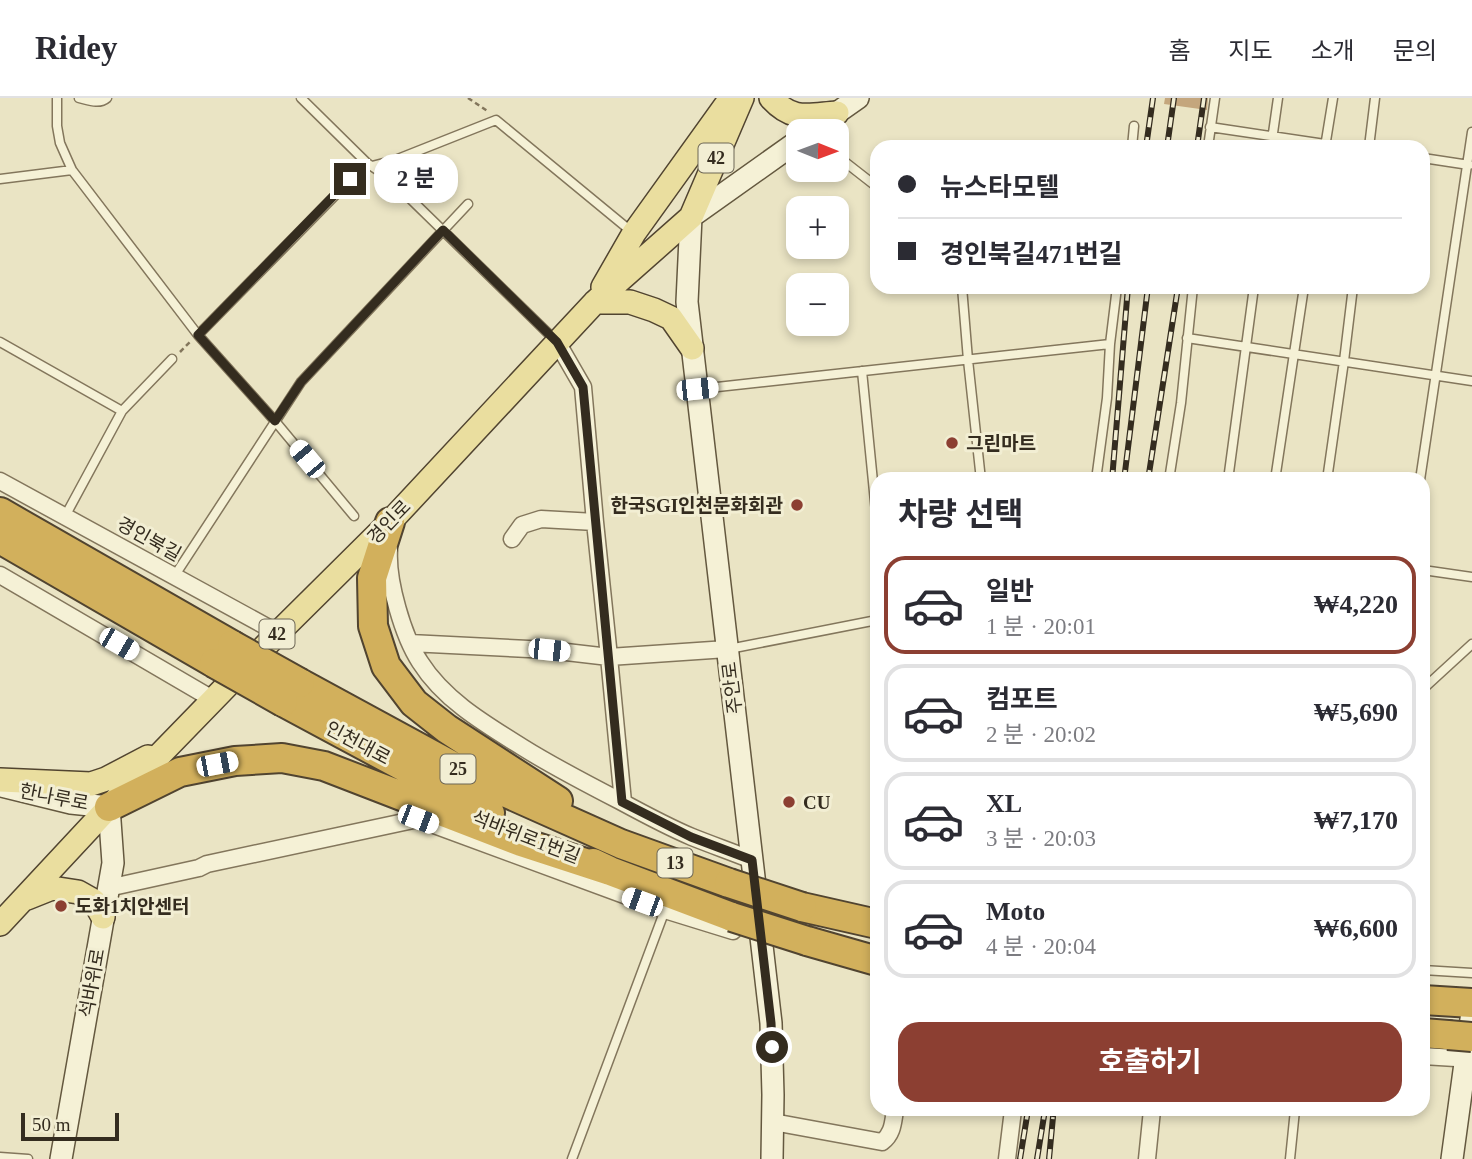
<!DOCTYPE html>
<html lang="ko">
<meta charset="utf-8">
<style>
body{margin:0;font-family:"Times New Roman","Noto Sans KR",serif;background:#f2f2f3;color:#2b2b33;height:100vh;display:flex;flex-direction:column;font-size:26px;white-space:nowrap}
*{box-sizing:border-box;margin:0}
p{font-size:23px;color:#7c7c81}
.icon{flex:none;width:38px;height:38px;fill:none;stroke:currentColor;stroke-width:2;stroke-linecap:round;stroke-linejoin:round}
.map{position:relative;flex:1;overflow:hidden}
.details{position:absolute;left:870px;top:374px;width:560px;height:644px;display:flex;flex-direction:column;background:#fff;border-radius:21px;box-shadow:0 4px 10px #0003}
.details>*{flex:none}
.guide{position:absolute;left:870px;top:42px;width:560px;height:154px;border-radius:21px;box-shadow:0 4px 10px #0003;display:grid;align-content:center;height:154px;padding:0 28px;background:#fff}
.needle{width:46px;rotate:91deg}
.fabs{position:absolute;left:786px;top:21px;display:grid;gap:14px}
.fabs a{display:grid;place-items:center;width:63px;height:63px;border-radius:14px;background:#fff;box-shadow:0 4px 10px #0003;font-size:35px}
.scale{position:absolute;left:21px;bottom:18px;width:98px;box-sizing:border-box;padding-left:7px;border:4px solid #342c1f;border-top:0;font-size:19px;line-height:24px;white-space:nowrap;color:#342c1f;-webkit-text-stroke:5px #f2eed3;paint-order:stroke}
.end{position:absolute;width:32px;height:32px;margin:-16px;border:9px solid #342c1f;background:#fff;box-shadow:0 0 0 4px #fff}
.from{border-radius:50%}
.bubble{position:absolute;height:49px;border-radius:21px;background:#fff;box-shadow:0 4px 10px #0003;font-size:23px;font-weight:700;line-height:49px;text-align:center}
.car{position:absolute;width:21px;height:42px;margin:-21px -10px;border-radius:9px;box-shadow:0 0 5px 2px #0007;background:linear-gradient(#fff 24%,#345 0 40%,#fff 0 76%,#345 0 86%,#fff 0)}
.guide b{display:flex;align-items:center;gap:24px;height:66px;font-size:26px}
.guide b+b{border-top:2px solid #e1e1e2}
.guide i{width:18px;height:18px;background:#2b2b33}
ul{padding:0;list-style:none}
li{display:flex;align-items:center;gap:21px;height:98px;margin:0 14px 10px;padding:0 14px;border:4px solid #e1e1e2;border-radius:21px}
li div{flex:1}
li b{display:block;font-size:26px}
li em{font-style:normal;font-weight:700}
li.current{border-color:#8c3f32}
li>.icon{width:63px;height:63px;stroke-width:1.5}
h2{padding:0 28px;font-size:32px;line-height:84px}
.cta{display:flex;gap:14px;margin-top:auto;padding:14px 28px}
.cta a{flex:1;height:80px;border-radius:21px;background:#8c3f32;color:#fff;font-size:28px;font-weight:700;line-height:80px;text-align:center}
header{display:flex;align-items:center;gap:42px;box-sizing:border-box;height:98px;padding:0 35px;background:#fff;border-bottom:2px solid #e1e1e2}
header strong{font-size:33px}
nav{display:flex;gap:38px;margin-inline-start:auto;font-size:24px}
.map>svg:first-child{display:block}
.building{fill:#c4a67d}
.lines{fill:none;stroke-linecap:round;stroke-linejoin:round}
.lane-casing{stroke:#83765c;stroke-width:11}
.street-casing{stroke:#83765c;stroke-width:19}
.secondary-casing{stroke:#64583f;stroke-width:24}
.primary-casing{stroke:#514430;stroke-width:26}
.highway-casing{stroke:#514430;stroke-width:32}
.path{stroke:#83765c;stroke-width:2.5;stroke-dasharray:5 3.5;stroke-linecap:butt}
.lane{stroke:#f5f1d6;stroke-width:8}
.street{stroke:#f5f1d6;stroke-width:16}
.secondary{stroke:#f5f1d6;stroke-width:21}
.primary{stroke:#eade9f;stroke-width:23}
.highway{stroke:#d2b05c;stroke-width:28}
.rail-casing{stroke:#342c1f;stroke-width:6}
.rail{stroke:#f2eed3;stroke-width:3.5;stroke-dasharray:10;stroke-linecap:butt}
.highway-bridge-casing{stroke:#514430;stroke-width:32;stroke-linecap:butt}
.highway-bridge{stroke:#d2b05c;stroke-width:28}
.route{stroke:#342c1f;stroke-width:9}
.poi-dot{fill:#8c3f32;stroke:#f2eed3;stroke-width:2.5}
.labels{text-anchor:middle;dominant-baseline:central;stroke-width:6;stroke-linejoin:round;paint-order:stroke}
.shield{fill:#f2eed3;stroke:#6d6655;stroke-width:2}
.shield-label{font-size:18px;font-weight:bold;fill:#342c1f}
.poi-label{font-size:19px;font-weight:bold;fill:#342c1f;stroke:#f2eed3;text-anchor:start}
.street-label{font-size:19px;fill:#342c1f;stroke:#f2eed3}
</style>
<header>
<strong>Ridey</strong>
<nav><a>홈</a><a>지도</a><a>소개</a><a>문의</a></nav>
</header>
<div class="map">
<svg width="1472" height="1061" viewBox="0 0 1472 1061">
<rect width="100%" height="100%" fill="#eae4c4"/>
<path class="building" d="M1165,0H1208L1207,12L1164,6Z"/>
<g class="lines">
<defs>
<path id="lane" d="M57,0V28L60,45L72,72L198,237L275,323L354,418
M79,0C88,2 99,7 107,0
M301,0L367,65L389,80L557,244
M1210,29L1345,49
M1132,49L1134,28
M1208,49L1215,0
M1271,49L1278,0
M1325,49L1333,0
M1369,49L1375,0
M836,57L877,89
M1423,60L1469,67
M372,68L395,62L496,22L632,134
M0,81L72,72
M962,189L968,262L981,382
M198,237L367,65
M1187,240L1472,283
M0,244L122,313
M862,273L877,424
M699,291L1110,246
M1096,382L1107,300L1110,246L1117,189
M1169,382L1181,305L1193,189
M1228,382L1254,189
M1275,382L1304,189
M1327,382L1344,263L1353,189
M1420,382L1472,34
M69,411L122,313L172,261
M179,471L301,284L468,106
M1423,472L1472,479
M729,551L877,522
M1423,591L1472,546
M1423,872L1472,875
M0,1059L28,1061
M572,1061L665,812
M1290,1061L1295,1012"/>
<path id="street" d="M557,244L583,289L595,424
M0,383L278,535
M512,441L522,427L541,421L595,424L609,559L623,704
M389,452C387,483 403,538 420,564C444,602 485,626 522,649C554,669 587,686 620,703C644,716 668,729 692,739C712,747 732,754 752,762
M0,477L214,602
M410,545L549,552L609,559L727,551
M108,790L199,770L207,766L418,721L665,812L733,833
M1423,958L1472,961
M773,1024L882,1044C893,1036 893,1024 895,1012
M1007,1061L1013,1012
M1147,1061L1152,1012"/>
<path id="secondary" d="M811,33L858,0
M1,688L71,705L109,709L113,765L61,1061
M772,1061L773,997L771,925L687,204L691,119L798,43
M1452,1061L1472,914"/>
<path id="primary" d="M771,0C793,24 808,17 837,15
M603,189L634,135L731,0
M595,204H630L654,212L671,220L692,250
M0,682L91,686L106,681L148,659
M27,800L52,790L78,794L94,803L103,819
M0,826L109,709L278,535L390,424L595,204L691,119L742,0"/>
<path id="highway" d="M0,414L232,547
M390,424L372,480L373,528L386,568L414,605L447,631L558,703
M0,441L214,565
M300,585L482,684L621,746L729,785
M283,604L490,715
M109,709L180,674L235,663L282,660L324,668L521,744L610,773
M593,765L610,773L732,819
M802,809L877,826
M807,843L877,863
M1423,902L1472,905
M1423,935L1448,937"/>
</defs>
<use href="#lane" class="lane-casing"/>
<use href="#street" class="street-casing"/>
<use href="#secondary" class="secondary-casing"/>
<use href="#primary" class="primary-casing"/>
<use href="#highway" class="highway-casing"/>
<path class="path" d="M468,0L489,14
M180,254L190,244"/>
<use href="#lane" class="lane"/>
<use href="#street" class="street"/>
<use href="#secondary" class="secondary"/>
<use href="#primary" class="primary"/>
<use href="#highway" class="highway"/>
<defs>
<path id="rail" d="M1146,49L1153,0
M1167,49L1174,0
M1197,49L1204,0
M1112,382L1128,189
M1124,382L1148,189
M1148,382L1178,189
M1020,1061L1028,1012
M1037,1061L1045,1012
M1049,1061L1053,1019"/>
</defs>
<use href="#rail" class="rail-casing"/>
<use href="#rail" class="rail"/>
<defs>
<path id="highway-bridge" d="M232,547L300,585
M214,565L283,604
M729,785L802,809
M732,819L807,843
M1448,937L1472,939"/>
</defs>
<use href="#highway-bridge" class="highway-bridge-casing"/>
<use href="#highway-bridge" class="highway-bridge"/>
</g>
<g class="lines">
<path class="route" d="M350,81L198,237L275,323L301,284L443,132L557,244L583,289L622,704L691,739L752,762L771,925L772,949"/>
</g>
<g class="poi-dot">
<circle cx="952" cy="345" r="7"/>
<circle cx="797" cy="407" r="7"/>
<circle cx="789" cy="704" r="7"/>
<circle cx="61" cy="808" r="7"/>
</g>
<g class="labels">
<g class="shield">
<rect x="698.5" y="45.5" width="35" height="29" rx="5"/>
<rect x="259.5" y="521.5" width="35" height="29" rx="5"/>
<rect x="440.5" y="656.5" width="35" height="29" rx="5"/>
<rect x="657.5" y="750.5" width="35" height="29" rx="5"/>
</g>
<g class="shield-label">
<text x="716" y="60">42</text>
<text x="277" y="536">42</text>
<text x="458" y="671">25</text>
<text x="675" y="765">13</text>
</g>
<g class="poi-label">
<text x="966" y="345">그린마트</text>
<text x="783" y="407" text-anchor="end">한국SGI인천문화회관</text>
<text x="803" y="704">CU</text>
<text x="75" y="808">도화1치안센터</text>
</g>
<g class="street-label">
<text transform="translate(389 424) rotate(-46)">경인로</text>
<text transform="translate(149 441) rotate(29)">경인북길</text>
<text transform="translate(732 590) rotate(-97)">주안로</text>
<text transform="translate(358 645) rotate(28)">인천대로</text>
<text transform="translate(54 699) rotate(11)">한나루로</text>
<text transform="translate(526 739) rotate(21)">석바위로1번길</text>
<text transform="translate(92 885) rotate(-80)">석바위로</text>
</g>
</g>
</svg>
<div class="fabs">
<a><svg class="needle" viewBox="-14 -14 28 28"><path d="M0-13l5 13h-10z" fill="#e53935"/><path d="M0 13l5-13h-10z" fill="#7c7c81"/></svg></a>
<a>+</a>
<a>−</a>
</div>
<div class="scale">50 m</div>
<i class="end from" style="left:772px;top:949px"></i>
<i class="end" style="left:350px;top:81px"></i>
<div class="bubble" style="left:374px;top:56px;width:84px">2 분</div>
<i class="car" style="left:697px;top:291px;rotate:84deg"></i>
<i class="car" style="left:307px;top:361px;rotate:320deg"></i>
<i class="car" style="left:119px;top:546px;rotate:120deg"></i>
<i class="car" style="left:549px;top:552px;rotate:96deg"></i>
<i class="car" style="left:217px;top:666px;rotate:79deg"></i>
<i class="car" style="left:418px;top:721px;rotate:111deg"></i>
<i class="car" style="left:642px;top:804px;rotate:290deg"></i>
<div class="guide">
<b><i class="from"></i>뉴스타모텔</b>
<b><i></i>경인북길471번길</b>
</div>
<section class="details">
<h2>차량 선택</h2>
<ul>
<li class="current"><svg class="icon" aria-label="car" viewBox="0 0 24 24"><path d="M5 17H2v-5l4-1 3-4h7l3 4 3 1v5h-3M9 17h6M6 11h13"/><circle cx="7" cy="17" r="2"/><circle cx="17" cy="17" r="2"/></svg><div><b>일반</b><p>1 분 · 20:01</p></div><em>₩4,220</em></li>
<li><svg class="icon" aria-label="car" viewBox="0 0 24 24"><path d="M5 17H2v-5l4-1 3-4h7l3 4 3 1v5h-3M9 17h6M6 11h13"/><circle cx="7" cy="17" r="2"/><circle cx="17" cy="17" r="2"/></svg><div><b>컴포트</b><p>2 분 · 20:02</p></div><em>₩5,690</em></li>
<li><svg class="icon" aria-label="car" viewBox="0 0 24 24"><path d="M5 17H2v-5l4-1 3-4h7l3 4 3 1v5h-3M9 17h6M6 11h13"/><circle cx="7" cy="17" r="2"/><circle cx="17" cy="17" r="2"/></svg><div><b>XL</b><p>3 분 · 20:03</p></div><em>₩7,170</em></li>
<li><svg class="icon" aria-label="car" viewBox="0 0 24 24"><path d="M5 17H2v-5l4-1 3-4h7l3 4 3 1v5h-3M9 17h6M6 11h13"/><circle cx="7" cy="17" r="2"/><circle cx="17" cy="17" r="2"/></svg><div><b>Moto</b><p>4 분 · 20:04</p></div><em>₩6,600</em></li>
</ul>
<div class="cta"><a>호출하기</a></div>
</section>
</div>
